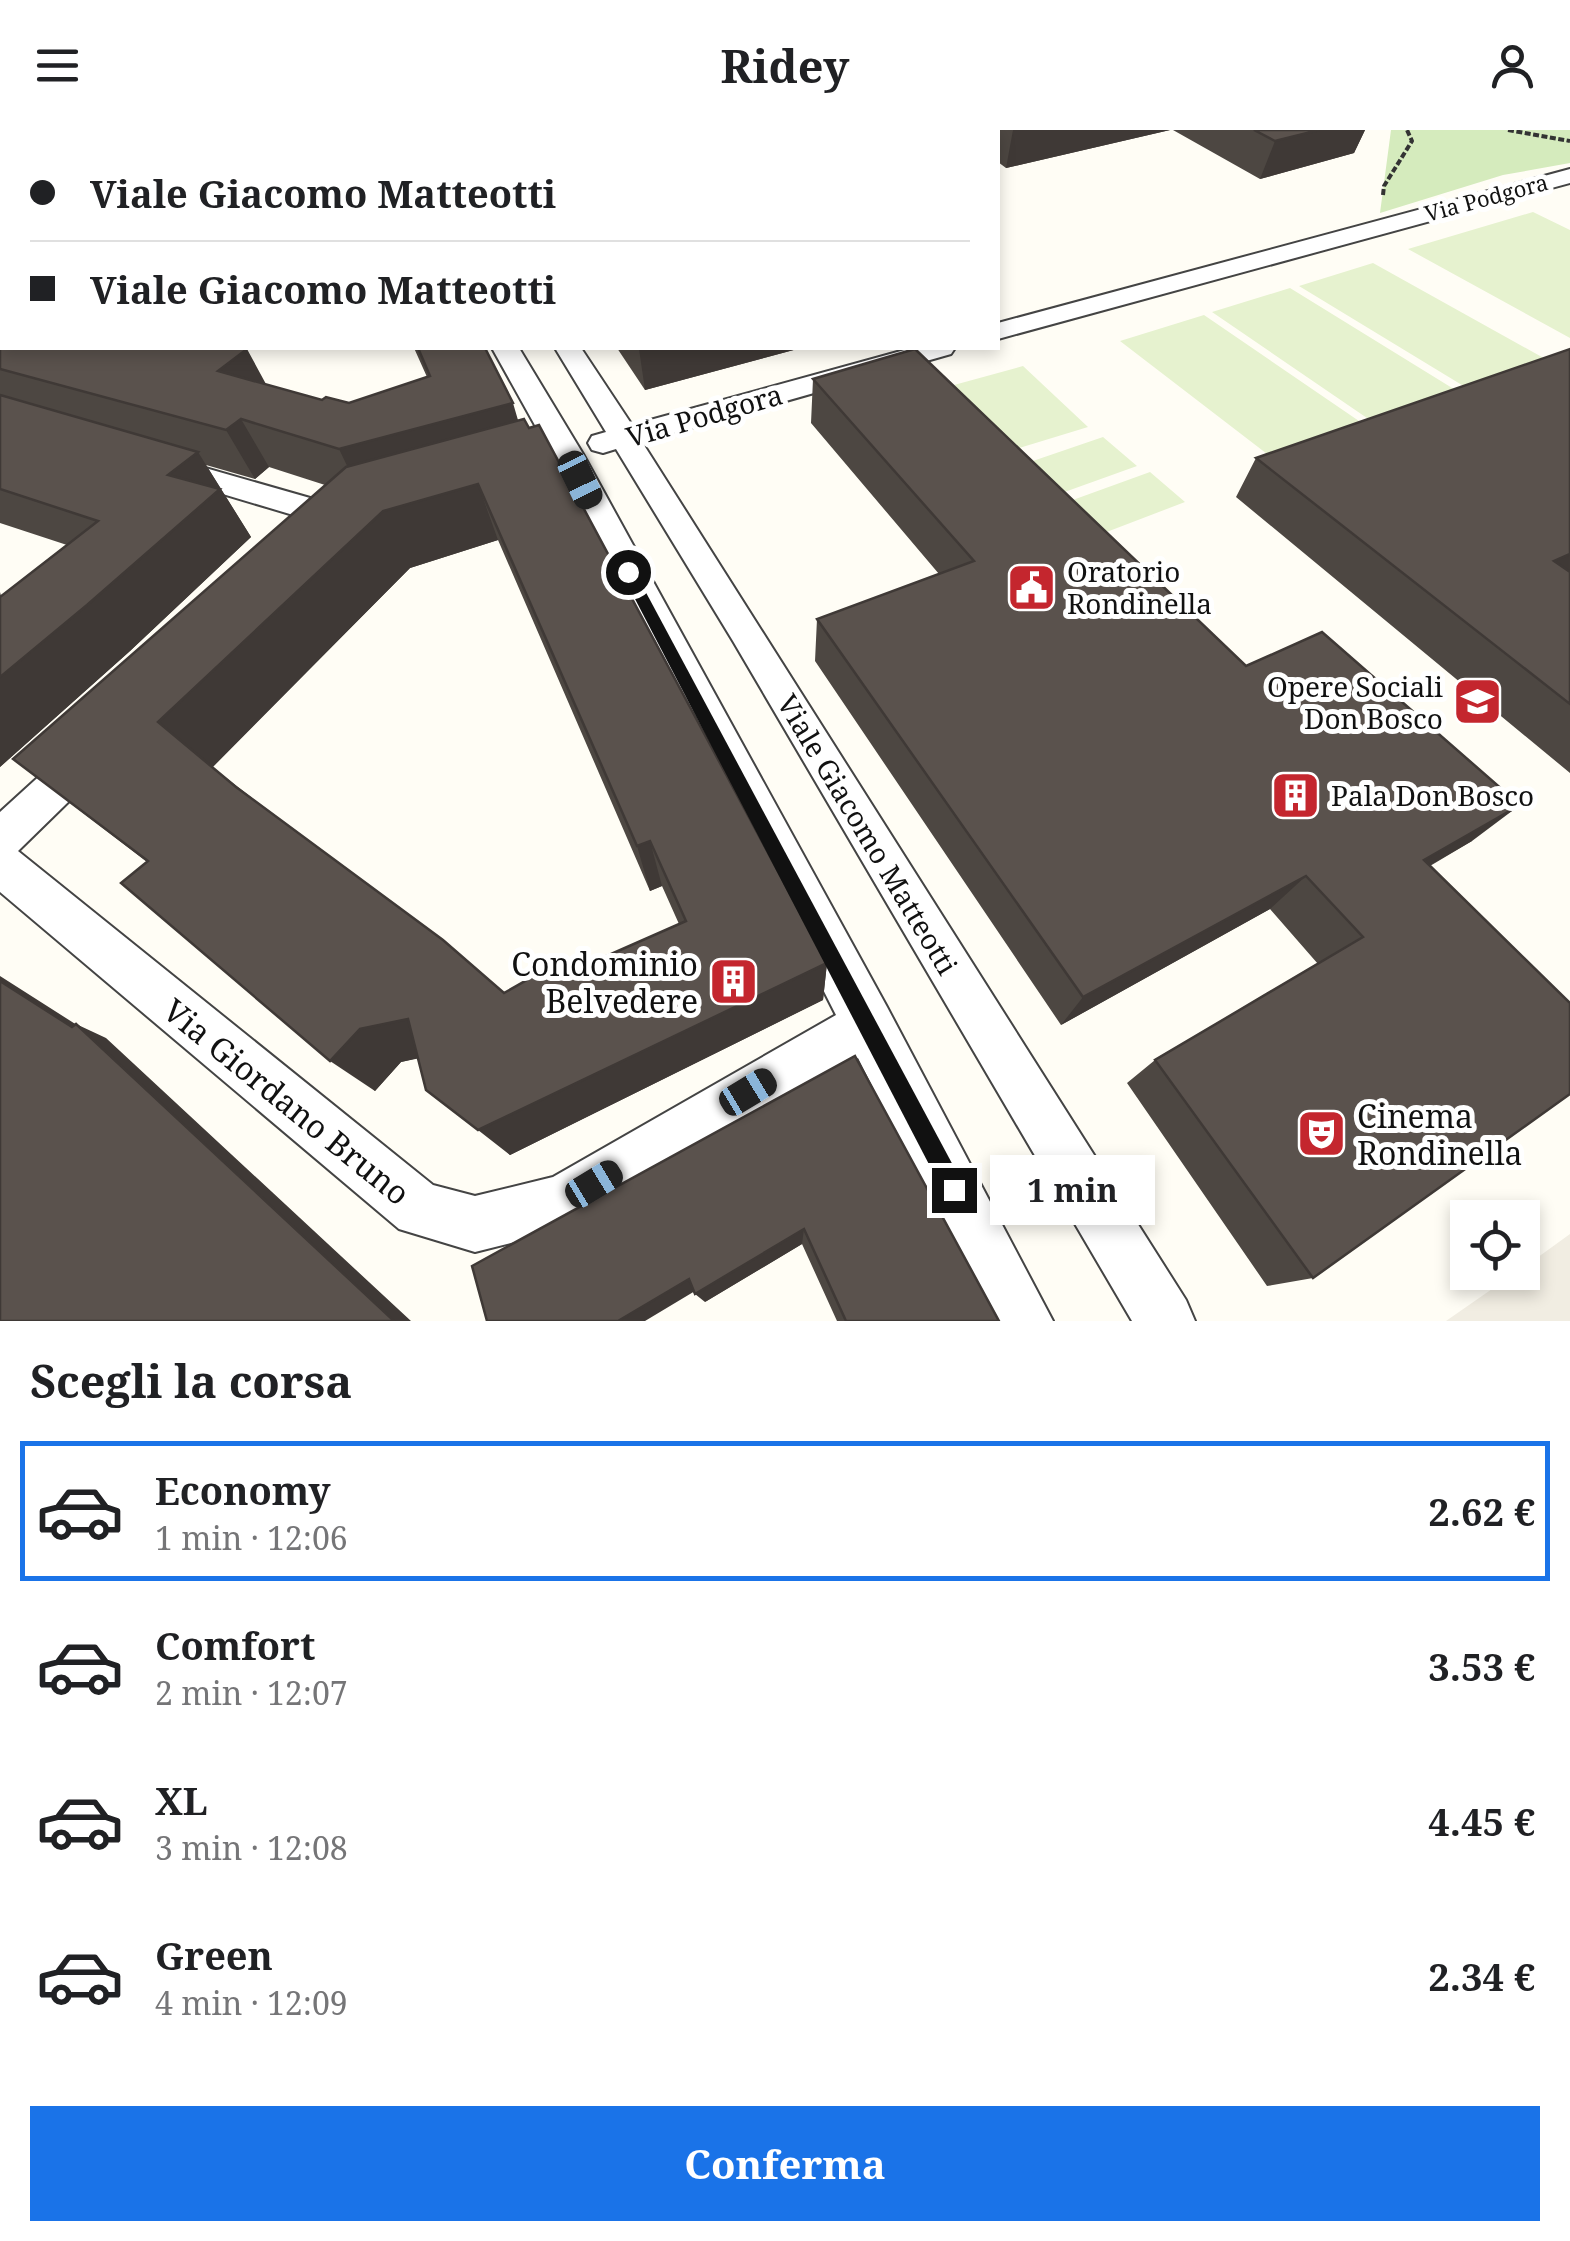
<!DOCTYPE html>
<html lang="it">
<meta charset="utf-8">
<style>
body{margin:0;font-family:"Noto Serif",serif;background:#f6f6f6;color:#202124;height:100vh;display:flex;flex-direction:column;font-size:38px;white-space:nowrap}
*{box-sizing:border-box;margin:0}
p{font-size:32px;color:#757577}
.icon{flex:none;width:55px;height:55px;fill:none;stroke:currentColor;stroke-width:2;stroke-linecap:round;stroke-linejoin:round}
.map{position:relative;height:1191px;overflow:hidden}
.panel{display:flex;flex-direction:column;background:#fff;flex:1}
.panel>*{flex:none}
.top-card{position:absolute;left:0px;top:0px;width:1000px;height:220px;box-shadow:0 5px 15px #0003;display:grid;align-content:center;height:220px;padding:0 30px;background:#fff}
.controls{position:absolute;left:1450px;top:1070px;display:grid;gap:20px}
.controls a{display:grid;place-items:center;width:90px;height:90px;border-radius:0px;background:#fff;box-shadow:0 5px 15px #0003;font-size:50px}
.end{position:absolute;width:45px;height:45px;margin:-22px;border:12px solid #111;background:#fff;box-shadow:0 0 0 5px #fff}
.from{border-radius:50%}
.bubble{position:absolute;height:70px;border-radius:0px;background:#fff;box-shadow:0 5px 15px #0003;font-size:32px;font-weight:700;line-height:70px;text-align:center}
.car{position:absolute;width:30px;height:60px;margin:-30px -15px;border-radius:12px;box-shadow:0 0 8px 2px #0007;background:linear-gradient(#222 24%,#8ab4d8 0 40%,#222 0 76%,#8ab4d8 0 86%,#222 0)}
.top-card b{display:flex;align-items:center;gap:35px;height:95px;font-size:38px}
.top-card b+b{border-top:2px solid #e0e0e0}
.top-card i{width:25px;height:25px;background:#202124}
ul{padding:0;list-style:none}
li{display:flex;align-items:center;gap:30px;height:140px;margin:0 20px 15px;padding:0 10px;border:5px solid transparent;border-radius:0px}
li div{flex:1}
li b{display:block;font-size:38px}
li em{font-style:normal;font-weight:700}
li.current{border-color:#1a73e8}
li>.icon{width:90px;height:90px;stroke-width:1.5}
h2{padding:0 30px;font-size:45px;line-height:120px}
.cta{display:flex;gap:20px;margin-top:auto;padding:20px 30px}
.cta a{flex:1;height:115px;border-radius:0px;background:#1a73e8;color:#fff;font-size:40px;font-weight:700;line-height:115px;text-align:center}
header{display:flex;justify-content:space-between;align-items:center;height:130px;padding:0 30px;background:#fff;font-size:45px;font-weight:700}
.map>svg:first-child{display:block}
.green{fill:#d5ebbd}
.pitch{fill:#e6f2cf}
.plaza{fill:#f1ede2}
.lines{fill:none;stroke-linecap:round;stroke-linejoin:round}
.minor-casing{stroke:#444;stroke-width:4}
.path{stroke:#333;stroke-width:4;stroke-dasharray:6 2.5;stroke-linecap:butt}
.minor{fill:#fff;fill-rule:evenodd}
.wall{fill:#4d4742;fill-rule:evenodd}
.shaded-wall{fill:#3f3936}
.building{fill:#5a524d;stroke:#3f3936;stroke-width:2.5;fill-rule:evenodd}
.route{fill:#111}
.labels{text-anchor:middle;dominant-baseline:central;stroke-width:10;stroke-linejoin:round;paint-order:stroke}
.far-street-label{font-size:22px;fill:#111;stroke:#fff}
.street-label{font-size:28px;fill:#111;stroke:#fff}
.poi-label{font-size:28px;fill:#111;stroke:#fff;text-anchor:start}
.near-poi-label{font-size:32px;fill:#111;stroke:#fff;text-anchor:end}
.near-street-label{font-size:32px;fill:#111;stroke:#fff}
</style>
<header><svg class="icon" aria-label="menu" viewBox="0 0 24 24"><path d="M4 6h16M4 12h16M4 18h16"/></svg>Ridey<svg class="icon" aria-label="person" viewBox="0 0 24 24"><circle cx="12" cy="8" r="4"/><path d="M4 21q1-7 8-7t8 7"/></svg></header>
<div class="map">
<svg width="1570" height="1191" viewBox="0 0 1570 1191">
<rect width="100%" height="100%" fill="#fffdf5"/>
<path class="green" d="M1391,0H1570V33L1503,45L1380,83Z"/>
<path class="pitch" d="M1533,82L1570,100V208L1408,119Z
M1373,133L1558,236L1480,266L1299,156Z
M1290,158L1470,269L1386,301L1212,182Z
M1204,185L1378,304L1288,340L1120,211Z
M1023,236L1088,297L1016,319L954,255Z
M1103,307L1137,336L1059,364L1027,333Z
M1150,342L1185,372L1104,403L1070,371Z"/>
<path class="plaza" d="M1570,1104V1191H1446L1515,1143L1522,1142L1523,1138Z"/>
<g class="lines">
<defs>
<path id="minor" d="M369,0H389L390,2H370Z
M417,0H438L439,2H419Z
M1570,39V53L998,209V193Z
M492,218H519L583,324L887,877L1053,1191H991L858,928L563,1100L475,1122L399,1099L0,762V682L79,610L93,605L107,610L113,622L107,634L18,721L433,1055L475,1066L553,1047L836,885L551,324Z
M555,218H581L632,295L912,218H955L951,224L642,312L1186,1170L1195,1191H1132L733,511L616,319L603,323L592,320L588,313L592,306L606,302Z
M167,327L352,380L357,388L352,396L340,399L156,344L151,337L156,330Z"/>
</defs>
<use href="#minor" class="minor-casing"/>
<path class="path" d="M616,0H665
M1508,0L1570,11
M533,2L542,0
M1383,65L1384,56L1412,11L1407,0"/>
<use href="#minor" class="minor"/>
</g>
<path class="wall" d="M0,0L2,218L266,254L322,270L349,273L427,247L414,218H485L518,291L827,833L823,870L510,1025L418,928L401,932L375,961L147,732L13,629L325,355L269,337L255,349L206,335L251,407L130,521L0,637V462L1,466L67,415L0,393ZM498,410L650,761L662,756L679,794L568,843L504,863L212,637L410,438Z
M927,0H1170L1006,38L998,32V2H930Z
M1173,0H1365L1354,23L1260,49Z
M617,218H801L645,260Z
M1570,219V643L1236,367L1256,328Z
M813,249L1246,536L1472,711L1430,736L1313,1148L1267,1156L1127,953L1155,930L1318,834L1270,779L1061,895L815,531L817,489L939,444L811,293Z
M855,926L999,1191H837L802,1114L705,1172Z"/>
<path class="shaded-wall" d="M958,0H977V2H958Z
M1013,0H1170L1006,38Z
M1319,0H1365L1354,23L1260,49L1275,11Z
M644,218H801L645,260L639,219Z
M247,219L273,267L218,241Z
M513,273L527,321L362,367L339,319Z
M241,289L269,337L255,349L226,300Z
M198,322L251,407L130,521L0,637V547L168,345Z
M478,354L498,410L410,438L207,643L158,592L383,381Z
M1570,424V445L1554,431Z
M1520,675L1472,711L1380,764L1424,730Z
M650,711L662,756L650,761L637,716Z
M1306,746L1270,779L1061,895L1083,867Z
M827,833L823,870L510,1025L478,1000Z
M0,846L80,897L76,894L106,908L411,1191H394L72,897L0,851Z
M408,889L444,923L401,932L375,961L330,931L360,899Z
M804,1099L802,1114L705,1172L695,1164Z
M689,1149L700,1158L645,1191H618Z"/>
<path class="building" d="M0,0H366L368,2H2V218H244L247,219L218,241L322,270L326,267L349,273L430,246L418,218H485L513,273L339,319L241,289L226,300L0,239Z
M803,0H821L824,2H791Z
M1254,0H1319L1275,11Z
M915,219L1246,536L1322,502L1520,675L1424,730L1570,873V964L1313,1148L1155,930L1363,807L1306,746L1083,867L817,489L974,431L813,249Z
M1570,219V424L1554,431L1570,442V574L1256,328Z
M0,265L198,322L168,345L220,359L87,475L0,547V467L98,391L0,359Z
M524,289L529,298L539,295L827,833L478,1000L426,960L408,889L360,899L330,931L121,753L148,731L13,629L346,337ZM478,354L637,716L650,711L686,791L568,843L555,834L504,863L443,810L236,657L158,592L383,381Z
M0,851L72,897L76,894L394,1191H0Z
M855,926L999,1191H846L804,1099L695,1164L689,1149L618,1191H487L472,1136Z"/>
<path class="route" d="M628,437L635,442L962,1052L965,1060L962,1067L954,1071L946,1067L621,442Z"/>
<defs>
<symbol id="civic-square" viewBox="-11 -11 22 22"><rect x="-9" y="-9" width="18" height="18" rx="4" fill="#c4262e" stroke="#fff"/><path d="M-.6-6.5H3V-4.5H.6V-3L4-1V1h2V6H-6V1h2V-1L-.6-3ZM-1.2 2.5V6h2.4V2.5Z" fill="#fff"/></symbol>
<symbol id="school-square" viewBox="-11 -11 22 22"><rect x="-9" y="-9" width="18" height="18" rx="4" fill="#c4262e" stroke="#fff"/><path d="M0-5L7-2L0 1L-7-2ZM-4 1L0 2.5L4 1V4Q0 6-4 4Z" fill="#fff"/></symbol>
<symbol id="building-square" viewBox="-11 -11 22 22"><rect x="-9" y="-9" width="18" height="18" rx="4" fill="#c4262e" stroke="#fff"/><path d="M-4-6H4V6H1V3H-1V6H-4ZM-2.5-4.3h1.7v1.8h-1.7ZM.8-4.3h1.7v1.8H.8ZM-2.5-1h1.7V.8h-1.7ZM.8-1h1.7V.8H.8Z" fill="#fff"/></symbol>
<symbol id="theatre-square" viewBox="-11 -11 22 22"><rect x="-9" y="-9" width="18" height="18" rx="4" fill="#c4262e" stroke="#fff"/><path d="M-5-5.5Q0-4 5-5.5V0Q5 5 0 6Q-5 5-5 0ZM-3.3-2.5H-1v1.5H-3.3ZM1-2.5H3.3v1.5H1ZM-2.8 1Q0 5.5 2.8 1Z" fill="#fff"/></symbol>
</defs>
<g fill-rule="evenodd">
<use href="#civic-square" x="1004" y="430" width="55" height="55"/>
<use href="#school-square" x="1450" y="544" width="55" height="55"/>
<use href="#building-square" x="1268" y="638" width="55" height="55"/>
<use href="#building-square" x="706" y="824" width="55" height="55"/>
<use href="#theatre-square" x="1294" y="976" width="55" height="55"/>
</g>
<g class="labels">
<g class="far-street-label">
<text transform="translate(1486 67) rotate(-15)">Via Podgora</text>
</g>
<g class="street-label">
<text transform="translate(704 285) rotate(-16)">Via Podgora</text>
<text transform="translate(868 704) rotate(59)">Viale Giacomo Matteotti</text>
</g>
<g class="poi-label">
<text x="1067" y="441">Oratorio<tspan x="1067" dy="32">Rondinella</tspan></text>
<text x="1443" y="556" text-anchor="end">Opere Sociali<tspan x="1443" dy="32">Don Bosco</tspan></text>
<text x="1331" y="665">Pala Don Bosco</text>
</g>
<g class="near-poi-label">
<text x="698" y="833">Condominio<tspan x="698" dy="37">Belvedere</tspan></text>
<text x="1357" y="985" text-anchor="start">Cinema<tspan x="1357" dy="37">Rondinella</tspan></text>
</g>
<g class="near-street-label">
<text transform="translate(287 971) rotate(39)">Via Giordano Bruno</text>
</g>
</g>
</svg>
<div class="controls">
<a><svg class="icon" aria-label="locate" viewBox="0 0 24 24"><circle cx="12" cy="12" r="6"/><path d="M12 2v4M12 18v4M2 12h4M18 12h4"/></svg></a>
</div>
<i class="end from" style="left:628px;top:442px"></i>
<i class="end" style="left:954px;top:1060px"></i>
<div class="bubble" style="left:990px;top:1025px;width:165px">1 min</div>
<i class="car" style="left:580px;top:350px;rotate:154deg"></i>
<i class="car" style="left:748px;top:962px;rotate:59deg"></i>
<i class="car" style="left:594px;top:1054px;rotate:59deg"></i>
<div class="top-card">
<b><i class="from"></i>Viale Giacomo Matteotti</b>
<b><i></i>Viale Giacomo Matteotti</b>
</div>
</div>
<section class="panel">
<h2>Scegli la corsa</h2>
<ul>
<li class="current"><svg class="icon" aria-label="car" viewBox="0 0 24 24"><path d="M5 17H2v-5l4-1 3-4h7l3 4 3 1v5h-3M9 17h6M6 11h13"/><circle cx="7" cy="17" r="2"/><circle cx="17" cy="17" r="2"/></svg><div><b>Economy</b><p>1 min · 12:06</p></div><em>2.62 €</em></li>
<li><svg class="icon" aria-label="car" viewBox="0 0 24 24"><path d="M5 17H2v-5l4-1 3-4h7l3 4 3 1v5h-3M9 17h6M6 11h13"/><circle cx="7" cy="17" r="2"/><circle cx="17" cy="17" r="2"/></svg><div><b>Comfort</b><p>2 min · 12:07</p></div><em>3.53 €</em></li>
<li><svg class="icon" aria-label="car" viewBox="0 0 24 24"><path d="M5 17H2v-5l4-1 3-4h7l3 4 3 1v5h-3M9 17h6M6 11h13"/><circle cx="7" cy="17" r="2"/><circle cx="17" cy="17" r="2"/></svg><div><b>XL</b><p>3 min · 12:08</p></div><em>4.45 €</em></li>
<li><svg class="icon" aria-label="car" viewBox="0 0 24 24"><path d="M5 17H2v-5l4-1 3-4h7l3 4 3 1v5h-3M9 17h6M6 11h13"/><circle cx="7" cy="17" r="2"/><circle cx="17" cy="17" r="2"/></svg><div><b>Green</b><p>4 min · 12:09</p></div><em>2.34 €</em></li>
</ul>
<div class="cta"><a>Conferma</a></div>
</section>
